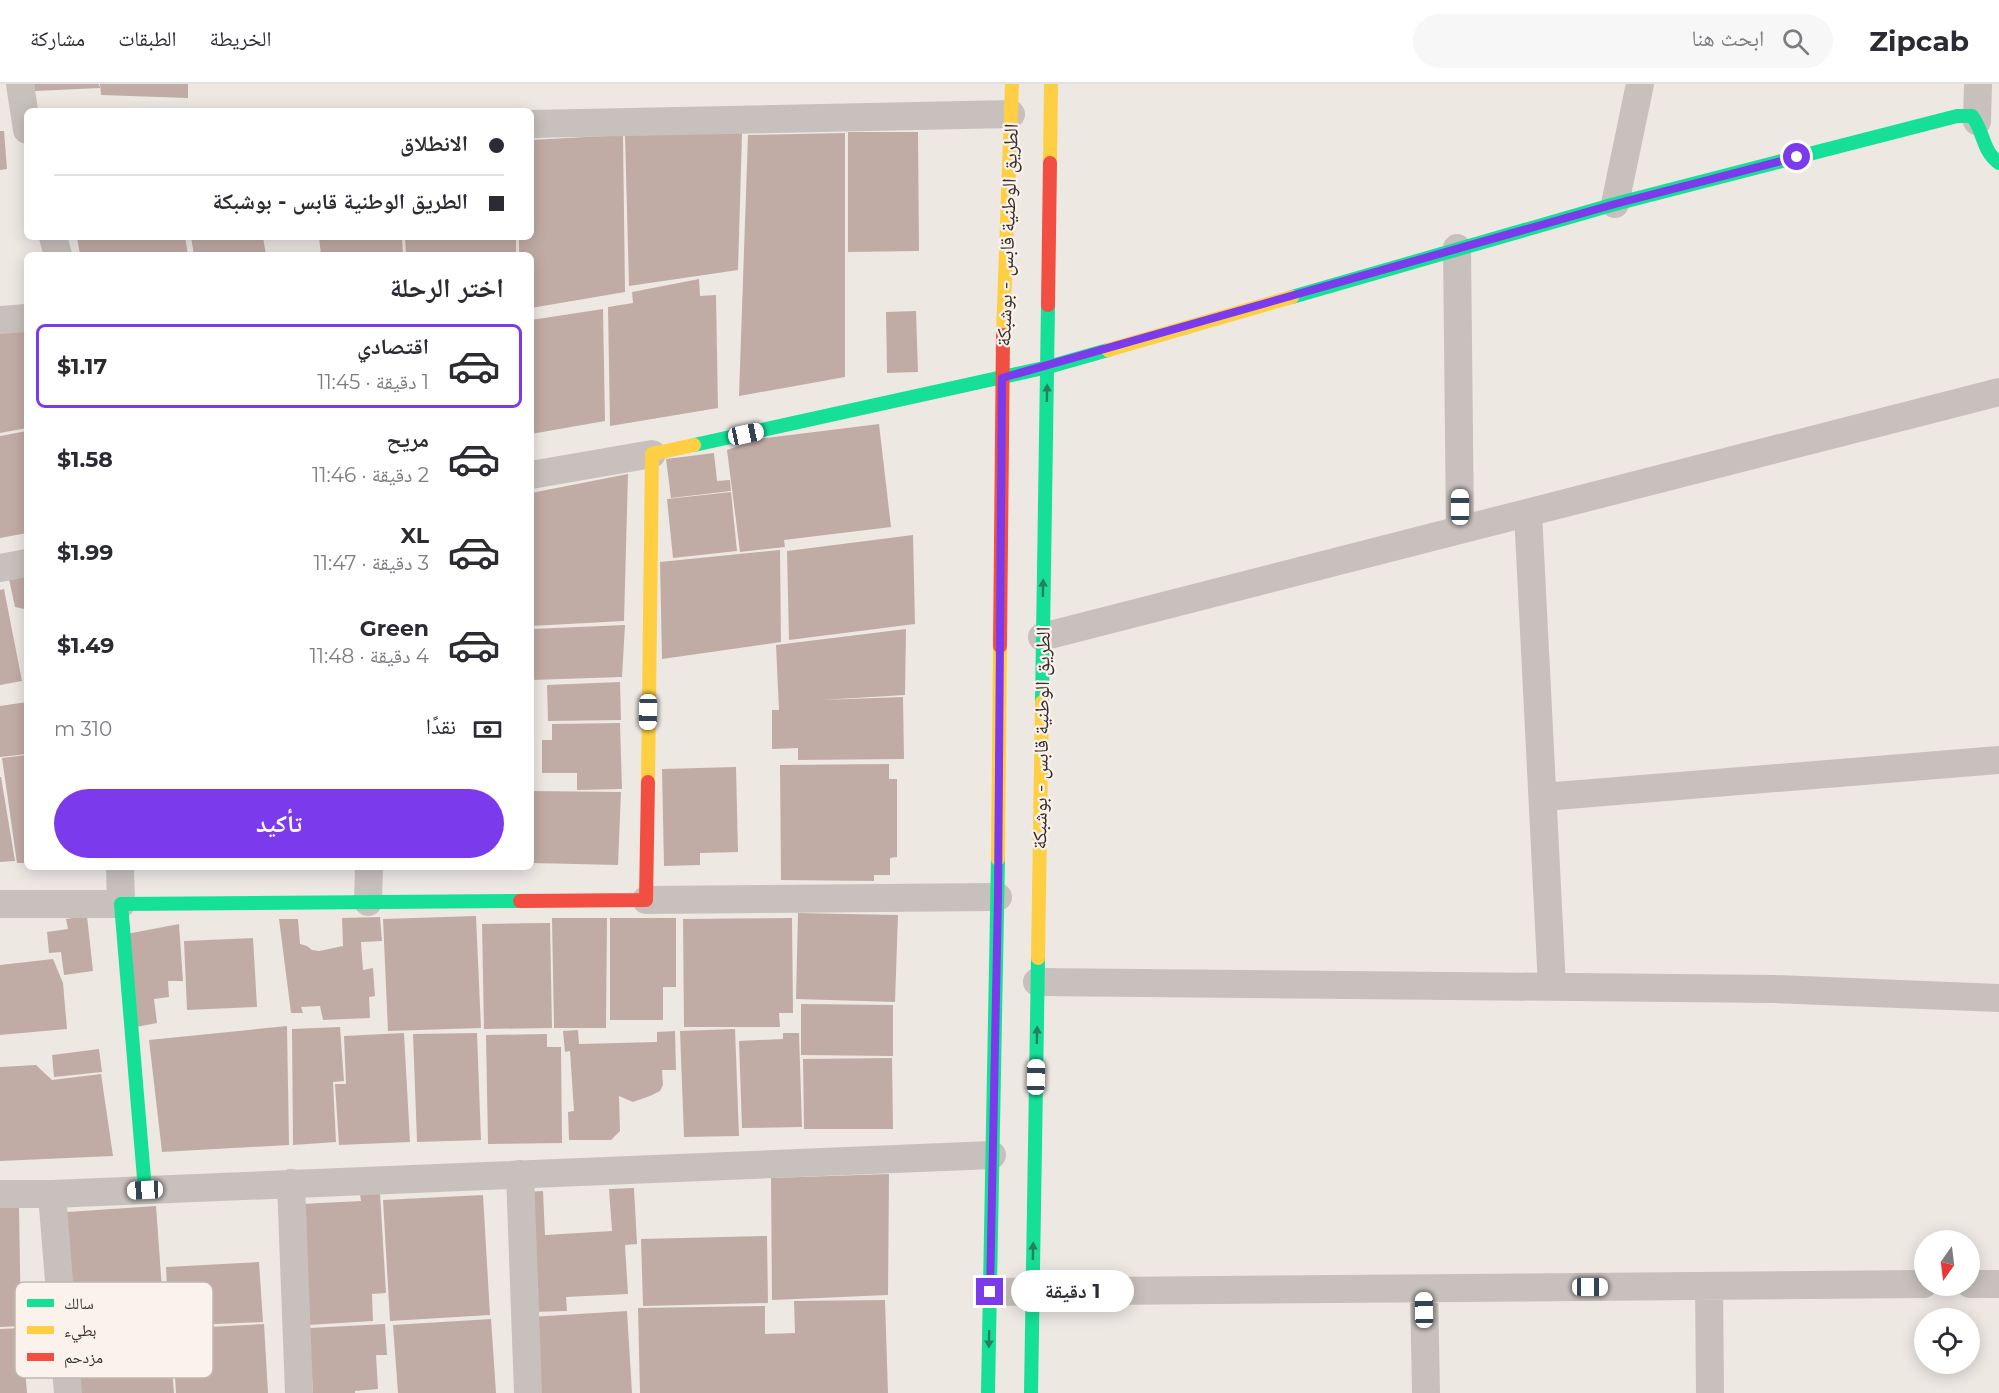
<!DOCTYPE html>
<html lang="ar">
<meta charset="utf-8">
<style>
body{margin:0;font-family:Montserrat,"Noto Naskh Arabic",sans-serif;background:#f7f7f7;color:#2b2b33;direction:rtl;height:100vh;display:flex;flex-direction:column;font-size:22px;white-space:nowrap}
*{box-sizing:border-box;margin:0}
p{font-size:20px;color:#7c7c81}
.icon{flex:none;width:33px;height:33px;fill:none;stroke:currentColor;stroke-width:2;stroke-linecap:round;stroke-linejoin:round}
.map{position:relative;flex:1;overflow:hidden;direction:ltr}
.drawer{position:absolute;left:24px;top:168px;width:510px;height:618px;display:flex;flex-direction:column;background:#fff;border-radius:9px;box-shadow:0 3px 15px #0003;direction:rtl}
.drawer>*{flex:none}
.banner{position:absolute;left:24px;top:24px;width:510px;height:132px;border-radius:9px;box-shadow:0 3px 15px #0003;direction:rtl;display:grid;align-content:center;height:132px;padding:0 30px;background:#fff}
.needle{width:39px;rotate:194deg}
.buttons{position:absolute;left:1914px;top:1146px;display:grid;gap:12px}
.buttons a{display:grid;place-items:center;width:66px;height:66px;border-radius:50%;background:#fff;box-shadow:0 3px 15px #0003;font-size:30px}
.end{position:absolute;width:27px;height:27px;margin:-14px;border:8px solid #7c3aed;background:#fff;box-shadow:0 0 0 3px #fff}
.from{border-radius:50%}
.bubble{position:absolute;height:42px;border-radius:21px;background:#fff;box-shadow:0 3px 15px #0003;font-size:20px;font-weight:700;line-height:42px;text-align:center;direction:rtl}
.car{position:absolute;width:18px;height:36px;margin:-18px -9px;border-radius:8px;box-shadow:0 0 4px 2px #0007;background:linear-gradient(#fff 24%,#345 0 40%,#fff 0 76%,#345 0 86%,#fff 0)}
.banner b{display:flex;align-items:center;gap:21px;height:57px;font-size:22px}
.banner b+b{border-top:2px solid #e1e1e2}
.banner i{width:15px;height:15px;background:#2b2b33}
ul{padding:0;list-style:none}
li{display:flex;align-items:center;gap:18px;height:84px;margin:0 12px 9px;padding:0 18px;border:3px solid transparent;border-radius:9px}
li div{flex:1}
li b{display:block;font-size:22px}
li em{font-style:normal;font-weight:700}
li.active{border-color:#7c3aed}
li>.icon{width:54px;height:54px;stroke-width:1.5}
h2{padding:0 30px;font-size:27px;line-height:72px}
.pay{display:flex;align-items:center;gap:15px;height:66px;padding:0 30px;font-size:22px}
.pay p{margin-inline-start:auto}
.button{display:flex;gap:12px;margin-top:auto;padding:12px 30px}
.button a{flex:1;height:69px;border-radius:36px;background:#7c3aed;color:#fff;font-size:24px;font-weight:700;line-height:69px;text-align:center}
header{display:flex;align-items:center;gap:36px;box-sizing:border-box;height:84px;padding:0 30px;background:#fff;border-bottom:2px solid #e1e1e2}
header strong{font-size:28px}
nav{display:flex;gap:33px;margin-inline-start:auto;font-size:21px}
.search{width:420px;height:54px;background:#f7f7f7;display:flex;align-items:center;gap:15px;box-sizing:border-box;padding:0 21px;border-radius:33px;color:#7c7c81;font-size:22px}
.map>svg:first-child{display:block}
.building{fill:#c1aca5}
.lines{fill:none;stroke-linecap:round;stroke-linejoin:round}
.street{stroke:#c7c0bc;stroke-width:28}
.fast{stroke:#16e098;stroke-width:14}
.slow{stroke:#ffcf43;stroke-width:14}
.jam{stroke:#f24e42;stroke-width:14}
.oneway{fill:#297e5c}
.route{stroke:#7c3aed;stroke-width:8}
.labels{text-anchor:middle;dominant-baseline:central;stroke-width:4.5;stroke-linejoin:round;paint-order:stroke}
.street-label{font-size:20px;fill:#382e2a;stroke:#faf2eb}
.key{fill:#faf2eb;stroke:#c0b7b1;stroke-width:1.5}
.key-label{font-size:16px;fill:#382e2a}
</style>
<header>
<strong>Zipcab</strong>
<div class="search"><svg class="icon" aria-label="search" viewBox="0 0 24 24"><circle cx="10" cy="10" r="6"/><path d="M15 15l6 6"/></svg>ابحث هنا</div>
<nav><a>الخريطة</a><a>الطبقات</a><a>مشاركة</a></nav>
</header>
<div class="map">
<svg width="1999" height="1309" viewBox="0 0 1999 1309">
<rect width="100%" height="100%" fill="#eee8e3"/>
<path class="building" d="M34,0H99L100,4L35,7Z
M100,0H188V14L101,11Z
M0,47H4L7,85L0,86Z
M848,48H918L919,167L848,168Z
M742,49L738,186L629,202L625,51Z
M845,49V293L739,312L748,51Z
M623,51L625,208L531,224V171H519V153H531V56Z
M77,153H185L188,171H80Z
M191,153H263L266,171H194Z
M319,153H402L403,171H321Z
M405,153H516V171H406Z
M699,195L700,212L716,211L718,324L610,342L608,223L633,219L632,208Z
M603,225L605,337L531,350V236Z
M916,227L918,288L887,289L886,228Z
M27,242V344L0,349V245Z
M879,340L891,443L784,456L785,463L740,468L727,366L758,355Z
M27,347V449L0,454V352Z
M714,369L717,397L730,396L731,407L671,414L666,375Z
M628,390L624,537L531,542V409Z
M731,408L737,467L673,474L667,415Z
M913,451L915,540L789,556L787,467Z
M780,466L781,558L662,575L660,478Z
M27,490V535H26L24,525L15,523L9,495Z
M4,505L22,597L0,601V506Z
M625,541L622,593L531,596V545Z
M906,545L905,611L821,616L903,613L904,675L798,676V664L772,665V626H779L776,561Z
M620,598L621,636L548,637L547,601Z
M27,618V670L0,673V622Z
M620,639L622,705L577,706V689H542V656H552V640Z
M27,671V779H17L2,674Z
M889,680V695H897V773L890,774V791H874V797L781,796L780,681Z
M736,683L738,768L700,769V781L664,782L662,685Z
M0,693H1L15,777L0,778Z
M531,707L621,708L618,781L531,779Z
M798,829L898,831L895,918L796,915Z
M87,832L93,887L64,891L61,868L49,869L47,848L68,845L66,835Z
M476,832L481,944L388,947L383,835Z
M380,833L382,857L361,858L363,886L373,884L375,912L369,913L370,934L323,936L320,922L301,923L303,929H291L279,835H298L300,860L307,862L312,866L319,867L343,862L342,834Z
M552,834H607L606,944H554Z
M610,834H676V903H663V936H610Z
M792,834L793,929H779L780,943H684L683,835Z
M550,839L552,944L484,945L482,840Z
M179,840L183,897H168L169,913L154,915L157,939L136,943L121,851Z
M253,854L257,923L187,926L184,857Z
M53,875L63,899L67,945L0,951V881Z
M801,920L893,921V972L801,971Z
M287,942L289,1061L162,1068L149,956Z
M340,943L344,997L333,998L336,1058L293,1061L292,945Z
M735,945L739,1052L684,1053L680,947Z
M578,946L579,960L657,958V948L675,947L676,986H662L663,1001L660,1007L650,1012L633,1018L619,1012L620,1047L611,1056H569L568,1028L574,1027L570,967L565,968L563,947Z
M404,949L410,1058L339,1061L335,1000H346L344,952Z
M477,949L481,1056L417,1058L413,950Z
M783,949H799L802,1043L742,1044L739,957L783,955Z
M547,950V963H561L562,1059L488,1060L486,951Z
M99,965L102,988L54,993L52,971Z
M892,974L893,1045H804L803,975Z
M36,981L52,996L101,990L113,1072L0,1077V983Z
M889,1090L888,1211L772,1216L771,1094Z
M634,1104L637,1160L625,1161L628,1210L566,1213L567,1227L531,1228L525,1108L543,1107L545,1151L612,1147L609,1105Z
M380,1109L386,1209L372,1210L373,1237L308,1241L301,1120L361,1117L360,1110Z
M483,1111L490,1231L390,1237L383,1116Z
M0,1121L19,1123L21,1242L0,1243Z
M156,1122L165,1247L76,1253L67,1128Z
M767,1152L768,1219L643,1222L641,1155Z
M259,1178L263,1238L169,1242L166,1183Z
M885,1216L888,1309H640L638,1224L765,1222V1250L795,1249L794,1217Z
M627,1227L632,1309H535L530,1233Z
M491,1235L496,1309H398L393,1241Z
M264,1240L268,1309H176L172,1245Z
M385,1240L387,1271H376L378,1305L355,1307V1309H313L309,1244Z
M22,1244L27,1309H0V1245Z
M169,1251L174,1309H80L75,1256Z"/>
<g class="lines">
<path class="street" d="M20,0L27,46
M1977,37L1978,0
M531,40L1011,30
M1615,120L1640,0
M53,153L58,171
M1457,164L1460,446
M0,236L27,234
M531,391L652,370
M1528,429L1552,902
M0,484L27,479
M1042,553L1999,308
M1543,713L1999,676
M646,816L998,813
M368,818L369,783
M0,820H121L120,783
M1037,898L1775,905L1999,914
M520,1090L528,1309
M291,1099L299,1309
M0,1110H52L992,1071
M52,1110L68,1309
M1970,1200H1999
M1709,1202L1710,1309
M1424,1205L1426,1309
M990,1208L1924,1200"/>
<path class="fast" d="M1292,213L1615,120L1957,32H1972C1984,47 1982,67 1999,79
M694,361L1048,283L1108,266
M1042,618L1048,221
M145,1106L121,820L520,817
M988,1309L998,775
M1031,1309L1038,874"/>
<path class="slow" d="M1050,79L1051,0
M1003,251L1012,0
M1108,266L1292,213
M648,698L652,370L694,361
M998,775L1000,562
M1038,874L1042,618"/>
<path class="jam" d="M1048,221L1050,79
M1000,562L1003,251
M520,817L646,816L648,698"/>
</g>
<defs><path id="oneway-solid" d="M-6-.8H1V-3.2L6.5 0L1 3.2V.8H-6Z" transform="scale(1.5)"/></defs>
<g class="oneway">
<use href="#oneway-solid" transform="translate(1047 309) rotate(-89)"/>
<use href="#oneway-solid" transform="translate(1043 504) rotate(-89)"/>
<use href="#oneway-solid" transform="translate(1037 951) rotate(-89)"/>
<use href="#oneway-solid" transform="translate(1033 1167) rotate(-89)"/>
<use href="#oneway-solid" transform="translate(989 1255) rotate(91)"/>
</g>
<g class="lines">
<path class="route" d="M990,1208L998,813L1002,294L1615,120L1797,73"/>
</g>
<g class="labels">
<g class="street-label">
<text transform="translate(1007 151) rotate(-88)">الطريق الوطنية قابس - بوشبكة</text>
<text transform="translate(1041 654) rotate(-89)">الطريق الوطنية قابس - بوشبكة</text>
</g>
</g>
<rect x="15" y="1198" width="198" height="96" rx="9" class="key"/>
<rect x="27" y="1215" width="27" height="8" fill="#16e098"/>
<rect x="27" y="1242" width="27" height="8" fill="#ffcf43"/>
<rect x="27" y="1269" width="27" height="8" fill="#f24e42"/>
<g class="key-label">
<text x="64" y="1225">سالك</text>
<text x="64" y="1252">بطيء</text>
<text x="64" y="1279">مزدحم</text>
</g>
</svg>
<div class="buttons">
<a><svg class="needle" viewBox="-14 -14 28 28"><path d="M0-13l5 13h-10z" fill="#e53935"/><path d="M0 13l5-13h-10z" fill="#7c7c81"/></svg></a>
<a><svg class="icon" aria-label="locate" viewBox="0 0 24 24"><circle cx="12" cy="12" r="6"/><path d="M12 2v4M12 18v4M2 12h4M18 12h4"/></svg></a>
</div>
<i class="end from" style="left:1797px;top:73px"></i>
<i class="end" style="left:990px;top:1208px"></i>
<div class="bubble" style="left:1011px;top:1186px;width:123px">1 دقيقة</div>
<i class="car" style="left:746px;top:350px;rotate:78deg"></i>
<i class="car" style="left:1460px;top:423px;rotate:0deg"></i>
<i class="car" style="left:648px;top:628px;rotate:181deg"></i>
<i class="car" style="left:1036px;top:993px;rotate:1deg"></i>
<i class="car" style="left:145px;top:1106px;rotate:267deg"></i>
<i class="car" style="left:1590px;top:1203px;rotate:90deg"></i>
<i class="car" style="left:1424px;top:1226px;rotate:359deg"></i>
<div class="banner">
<b><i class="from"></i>الانطلاق</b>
<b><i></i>الطريق الوطنية قابس - بوشبكة</b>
</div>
<section class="drawer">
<h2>اختر الرحلة</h2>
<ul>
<li class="active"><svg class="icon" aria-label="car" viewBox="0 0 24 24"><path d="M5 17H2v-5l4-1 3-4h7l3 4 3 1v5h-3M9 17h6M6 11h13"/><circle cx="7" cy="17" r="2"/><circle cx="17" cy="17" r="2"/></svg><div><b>اقتصادي</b><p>1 دقيقة · 11:45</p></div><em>$1.17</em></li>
<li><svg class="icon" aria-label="car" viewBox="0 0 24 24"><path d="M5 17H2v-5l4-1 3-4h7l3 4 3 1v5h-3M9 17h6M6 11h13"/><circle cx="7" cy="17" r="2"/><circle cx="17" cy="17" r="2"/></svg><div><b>مريح</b><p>2 دقيقة · 11:46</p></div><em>$1.58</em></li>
<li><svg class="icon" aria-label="car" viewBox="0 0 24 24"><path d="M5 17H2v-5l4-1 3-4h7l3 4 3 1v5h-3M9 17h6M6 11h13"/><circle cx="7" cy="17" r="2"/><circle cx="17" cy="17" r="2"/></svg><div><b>XL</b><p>3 دقيقة · 11:47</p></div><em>$1.99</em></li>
<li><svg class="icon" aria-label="car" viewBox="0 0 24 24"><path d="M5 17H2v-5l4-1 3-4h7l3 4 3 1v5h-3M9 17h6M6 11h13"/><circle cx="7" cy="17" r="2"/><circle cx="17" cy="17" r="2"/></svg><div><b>Green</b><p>4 دقيقة · 11:48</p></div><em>$1.49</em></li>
</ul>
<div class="pay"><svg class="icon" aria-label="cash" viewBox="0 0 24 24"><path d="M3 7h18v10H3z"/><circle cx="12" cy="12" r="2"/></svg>نقدًا<p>310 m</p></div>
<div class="button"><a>تأكيد</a></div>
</section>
</div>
